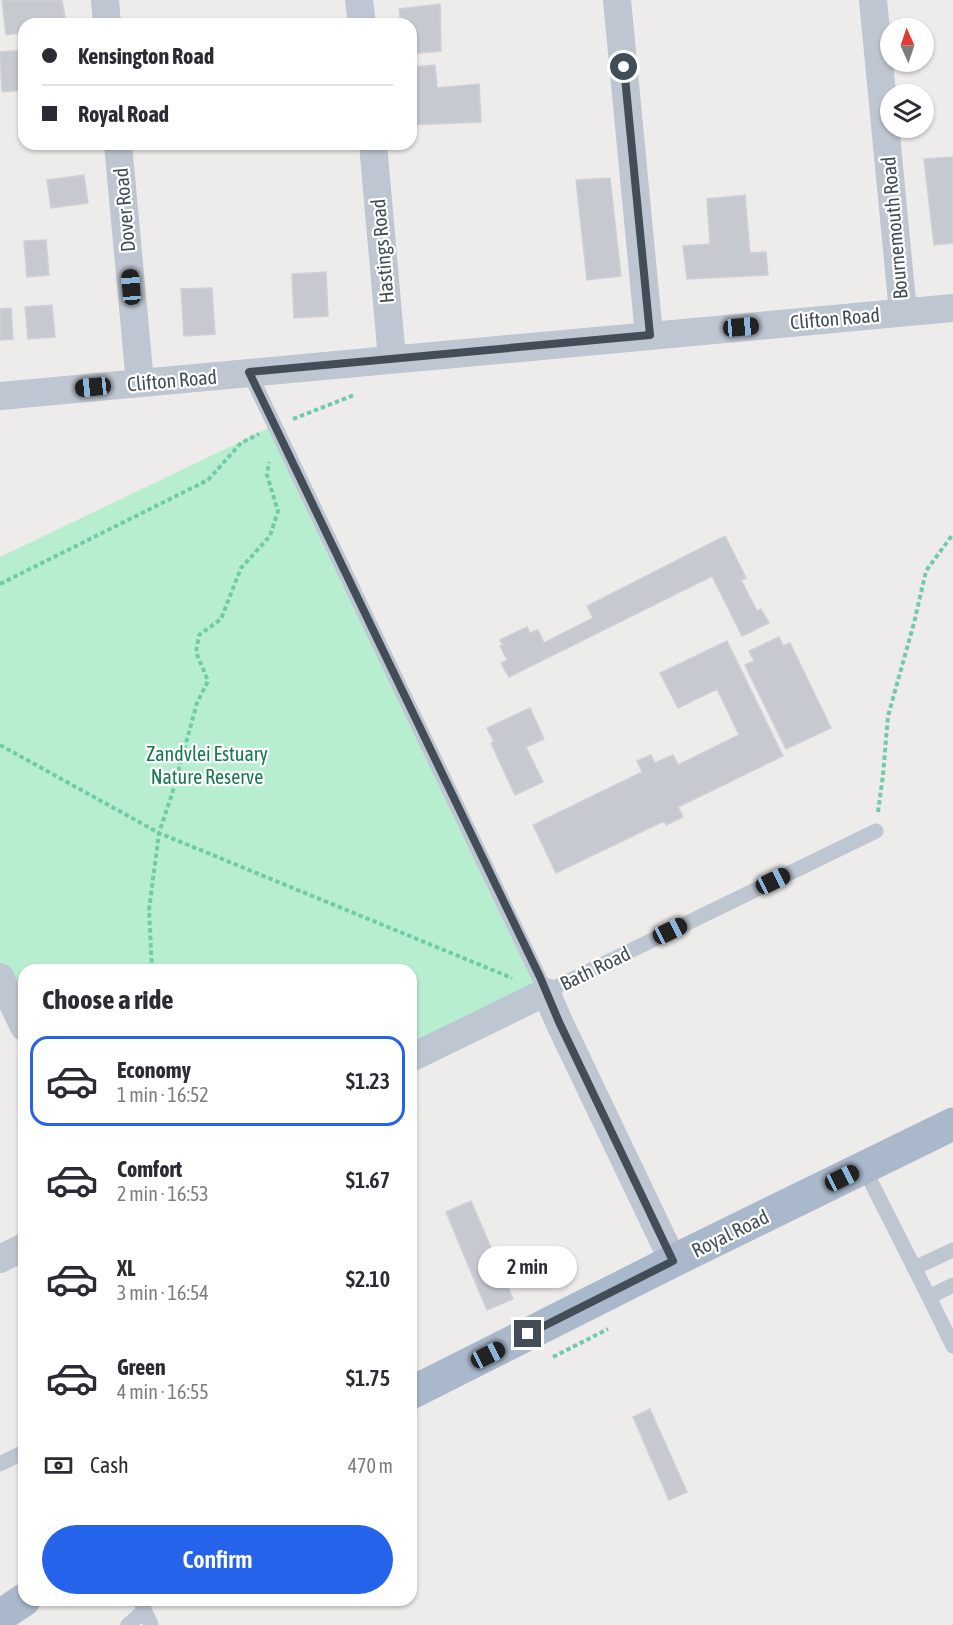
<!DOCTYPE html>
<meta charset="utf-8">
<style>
body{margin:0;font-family:"Asap Condensed",sans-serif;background:#f2f2f3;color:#2b2b33;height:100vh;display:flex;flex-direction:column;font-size:22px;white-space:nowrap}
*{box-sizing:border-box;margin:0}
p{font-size:20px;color:#7c7c81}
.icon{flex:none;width:33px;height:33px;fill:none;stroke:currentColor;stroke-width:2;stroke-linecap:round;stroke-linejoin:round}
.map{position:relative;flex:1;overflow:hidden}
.side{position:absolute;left:18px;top:964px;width:399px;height:642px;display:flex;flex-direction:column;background:#fff;border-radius:18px;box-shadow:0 2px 4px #0004}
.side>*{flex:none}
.guide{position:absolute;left:18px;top:18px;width:399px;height:132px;border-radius:18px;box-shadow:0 2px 4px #0004;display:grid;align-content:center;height:132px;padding:0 24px;background:#fff}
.needle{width:39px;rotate:357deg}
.fabs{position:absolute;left:880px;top:18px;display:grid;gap:12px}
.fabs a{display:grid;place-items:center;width:54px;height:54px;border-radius:50%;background:#fff;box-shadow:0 2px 4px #0004;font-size:30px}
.end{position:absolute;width:27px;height:27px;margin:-14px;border:8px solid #434d58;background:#fff;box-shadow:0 0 0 3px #fff}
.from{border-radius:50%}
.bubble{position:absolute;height:42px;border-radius:21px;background:#fff;box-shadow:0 2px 4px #0004;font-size:20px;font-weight:600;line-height:42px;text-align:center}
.car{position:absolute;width:18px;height:36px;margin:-18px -9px;border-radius:8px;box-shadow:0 0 4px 2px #0007;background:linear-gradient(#222 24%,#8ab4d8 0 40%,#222 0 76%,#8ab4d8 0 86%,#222 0)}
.guide b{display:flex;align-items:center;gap:21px;height:57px;font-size:22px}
.guide b+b{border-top:2px solid #e1e1e2}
.guide i{width:15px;height:15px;background:#2b2b33}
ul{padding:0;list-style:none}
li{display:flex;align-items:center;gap:18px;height:90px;margin:0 12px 9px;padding:0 12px;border:3px solid transparent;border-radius:18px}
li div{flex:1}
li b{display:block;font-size:22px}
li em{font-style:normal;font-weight:600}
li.active{border-color:#2563eb}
li>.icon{width:54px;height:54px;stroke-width:1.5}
h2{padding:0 24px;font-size:27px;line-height:72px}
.pay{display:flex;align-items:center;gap:15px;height:66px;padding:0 24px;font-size:22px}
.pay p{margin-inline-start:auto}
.cta{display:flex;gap:12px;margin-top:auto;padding:12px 24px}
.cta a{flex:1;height:69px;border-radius:36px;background:#2563eb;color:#fff;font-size:24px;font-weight:600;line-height:69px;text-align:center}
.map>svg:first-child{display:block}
.green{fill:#b7eed0}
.building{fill:#c7c9d1;stroke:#cfd0d7;stroke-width:1.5}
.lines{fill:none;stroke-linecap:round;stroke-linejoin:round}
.path{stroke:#6fcca5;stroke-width:4;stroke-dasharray:4.5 3;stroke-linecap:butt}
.lane{stroke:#bec6d1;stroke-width:15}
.street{stroke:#bec6d1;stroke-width:28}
.primary{stroke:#aab8cb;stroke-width:33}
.route{stroke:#434d58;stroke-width:8}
.labels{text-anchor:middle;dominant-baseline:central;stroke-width:4.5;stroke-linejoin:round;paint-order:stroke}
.street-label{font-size:20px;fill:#434d58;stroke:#fff}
.park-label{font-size:20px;fill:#15794f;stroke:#fff}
</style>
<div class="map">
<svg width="953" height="1625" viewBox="0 0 953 1625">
<rect width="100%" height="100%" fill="#eeebeb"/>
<path class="green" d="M273,426L546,992L411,1058V970H24V1027L0,977V557Z"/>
<path class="building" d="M2,0H62L66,24H24V32L6,35Z
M440,4L441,51L411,54V24H401L399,9Z
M24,50V90L2,92L0,52Z
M435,65L437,88L479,84L481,122L411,125V67Z
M953,157V243L934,245L924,159Z
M84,175L88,203L51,208L47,180Z
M610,178L621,276L587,280L576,180Z
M745,195L750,253L766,252L768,275L687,279L683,246L710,244L707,199Z
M46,240L49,275L27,277L24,241Z
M326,272L328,316L294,318L292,274Z
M212,288L215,334L184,336L181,289Z
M52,305L55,337L28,339L25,307Z
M11,308L13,339L0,340V309Z
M725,536L746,578L741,580L757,611L761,609L769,623L742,636L712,576L509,677L501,663L507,660L500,646L503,645L500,640L527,627L530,633L538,630L544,643L593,618L587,606Z
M779,637L783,646L790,643L831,728L786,749L745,665L754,661L749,651Z
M727,641L783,756L678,807L683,817L666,825L664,821L556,873L533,825L642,772L637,761L651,755L655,763L673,755L678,765L739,735L717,689L678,708L660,673Z
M530,708L544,739L526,747L543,782L515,795L491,743L494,742L487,728Z
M471,1201L513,1299L487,1310L446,1212Z
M650,1409L687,1492L669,1500L633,1417Z"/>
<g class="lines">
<path class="path" d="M293,419L354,395
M0,584L208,480L241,443L259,434
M0,745L159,833L512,978
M878,812L883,775L888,716L914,623L926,571L953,534
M152,970L149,910L159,833L172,794L197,703L208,681L196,652L199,635L221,619L241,568L270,536L278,511L267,475L269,462
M553,1357L608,1329"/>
<path class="lane" d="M249,372L546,992L876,831
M864,1168L929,1297L953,1285
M914,1268L953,1250
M929,1297L953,1346
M0,1464L24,1452
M140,1600L151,1625
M128,1625L144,1611"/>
<path class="street" d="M105,0L107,24
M359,0L362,24
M617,0L649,335
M873,0L903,312
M118,144L140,383
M373,144L392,359
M0,396L953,308
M0,977L24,1027
M411,1058L546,992L559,1022L673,1261
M0,1259L24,1247"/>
<path class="primary" d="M411,1393L673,1261L953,1124
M0,1616L24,1600"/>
</g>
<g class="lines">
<path class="route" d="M528,1334L673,1261L559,1022L540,977L249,372L650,335L624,67"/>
</g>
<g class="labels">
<g class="street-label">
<text transform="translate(124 210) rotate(-95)">Dover Road</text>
<text transform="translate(894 228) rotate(-95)">Bournemouth Road</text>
<text transform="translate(382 251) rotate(-95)">Hastings Road</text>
<text transform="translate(835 318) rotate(-5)">Clifton Road</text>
<text transform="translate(172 380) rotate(-5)">Clifton Road</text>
<text transform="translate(595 968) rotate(-26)">Bath Road</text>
<text transform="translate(730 1233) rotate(-26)">Royal Road</text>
</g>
<g class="park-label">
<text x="207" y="753">Zandvlei Estuary<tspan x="207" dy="23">Nature Reserve</tspan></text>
</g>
</g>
</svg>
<div class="fabs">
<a><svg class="needle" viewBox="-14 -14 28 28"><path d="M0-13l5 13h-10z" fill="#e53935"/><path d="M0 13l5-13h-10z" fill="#7c7c81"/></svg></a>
<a><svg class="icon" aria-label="layers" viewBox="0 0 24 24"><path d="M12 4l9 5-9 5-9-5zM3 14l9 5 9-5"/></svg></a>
</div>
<i class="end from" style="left:624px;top:67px"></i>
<i class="end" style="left:528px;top:1334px"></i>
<div class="bubble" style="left:478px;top:1246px;width:99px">2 min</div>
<i class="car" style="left:131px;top:287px;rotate:355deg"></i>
<i class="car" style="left:741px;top:327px;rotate:85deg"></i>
<i class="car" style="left:93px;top:387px;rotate:264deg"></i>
<i class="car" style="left:773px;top:881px;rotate:64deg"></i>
<i class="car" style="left:670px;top:931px;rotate:64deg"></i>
<i class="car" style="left:842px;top:1178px;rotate:64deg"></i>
<i class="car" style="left:488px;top:1355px;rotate:63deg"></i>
<div class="guide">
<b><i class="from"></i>Kensington Road</b>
<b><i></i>Royal Road</b>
</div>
<section class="side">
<h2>Choose a ride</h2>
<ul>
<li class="active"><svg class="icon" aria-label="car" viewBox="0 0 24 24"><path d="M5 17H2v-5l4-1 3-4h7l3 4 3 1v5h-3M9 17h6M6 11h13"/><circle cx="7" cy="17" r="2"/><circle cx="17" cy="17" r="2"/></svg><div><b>Economy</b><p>1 min · 16:52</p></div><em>$1.23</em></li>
<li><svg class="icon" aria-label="car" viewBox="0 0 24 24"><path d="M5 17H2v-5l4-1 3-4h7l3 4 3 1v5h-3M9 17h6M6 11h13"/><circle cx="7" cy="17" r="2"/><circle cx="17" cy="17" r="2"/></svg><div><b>Comfort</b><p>2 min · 16:53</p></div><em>$1.67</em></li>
<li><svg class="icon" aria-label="car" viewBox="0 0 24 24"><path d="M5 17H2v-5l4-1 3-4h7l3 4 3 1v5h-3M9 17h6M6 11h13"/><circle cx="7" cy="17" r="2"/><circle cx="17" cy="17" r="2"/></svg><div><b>XL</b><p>3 min · 16:54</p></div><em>$2.10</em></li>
<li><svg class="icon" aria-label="car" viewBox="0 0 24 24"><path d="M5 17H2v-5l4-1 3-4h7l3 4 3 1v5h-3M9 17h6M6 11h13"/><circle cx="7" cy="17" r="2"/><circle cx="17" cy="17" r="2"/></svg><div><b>Green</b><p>4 min · 16:55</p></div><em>$1.75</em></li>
</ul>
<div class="pay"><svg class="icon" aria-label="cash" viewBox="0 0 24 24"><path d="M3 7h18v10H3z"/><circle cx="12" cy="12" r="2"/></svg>Cash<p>470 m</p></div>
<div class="cta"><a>Confirm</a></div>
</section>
</div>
